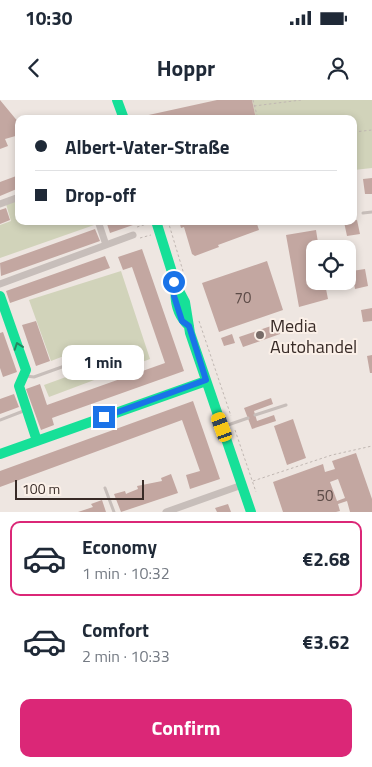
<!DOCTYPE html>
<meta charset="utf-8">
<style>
body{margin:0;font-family:"Titillium Web",sans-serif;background:#f6f6f7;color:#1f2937;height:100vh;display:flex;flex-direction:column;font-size:19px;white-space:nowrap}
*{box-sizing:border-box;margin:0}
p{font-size:16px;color:#747a83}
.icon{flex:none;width:28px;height:28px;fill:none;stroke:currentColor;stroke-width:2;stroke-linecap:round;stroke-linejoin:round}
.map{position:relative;height:412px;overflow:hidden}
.drawer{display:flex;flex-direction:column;background:#fff;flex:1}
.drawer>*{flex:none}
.banner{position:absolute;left:15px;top:15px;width:342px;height:110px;border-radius:10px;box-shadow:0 2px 8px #0003;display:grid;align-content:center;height:110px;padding:0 20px;background:#fff}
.fabs{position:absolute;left:306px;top:140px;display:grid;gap:10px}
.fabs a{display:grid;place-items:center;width:50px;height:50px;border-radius:10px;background:#fff;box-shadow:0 2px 8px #0003;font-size:25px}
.scale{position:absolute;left:15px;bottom:12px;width:129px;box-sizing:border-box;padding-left:5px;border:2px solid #382b27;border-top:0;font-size:14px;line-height:18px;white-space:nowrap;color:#382b27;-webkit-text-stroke:4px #fbf0e8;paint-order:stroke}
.end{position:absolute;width:22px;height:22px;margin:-11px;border:6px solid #1a73e8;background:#fff;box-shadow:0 0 0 2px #fff}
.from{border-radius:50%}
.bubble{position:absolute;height:35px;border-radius:10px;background:#fff;box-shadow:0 2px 8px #0003;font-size:16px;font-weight:700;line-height:35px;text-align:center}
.car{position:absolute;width:15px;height:30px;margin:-15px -8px;border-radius:6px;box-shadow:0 0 4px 1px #0007;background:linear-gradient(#f5c518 24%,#345 0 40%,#f5c518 0 76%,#345 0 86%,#f5c518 0)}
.banner b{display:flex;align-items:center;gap:18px;height:48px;font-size:19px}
.banner b+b{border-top:1px solid #e0e1e3}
.banner i{width:12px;height:12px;background:#1f2937}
ul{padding:9px 0 0;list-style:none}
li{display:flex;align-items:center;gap:15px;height:75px;margin:0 10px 8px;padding:0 10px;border:2px solid transparent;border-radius:10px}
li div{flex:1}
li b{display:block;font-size:19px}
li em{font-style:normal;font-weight:700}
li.current{border-color:#db2777}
li>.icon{width:45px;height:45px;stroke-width:1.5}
.primary-button{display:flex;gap:10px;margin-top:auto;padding:10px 20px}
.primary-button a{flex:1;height:58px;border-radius:10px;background:#db2777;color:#fff;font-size:20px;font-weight:700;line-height:58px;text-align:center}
.status{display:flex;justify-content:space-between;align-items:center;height:35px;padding:0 25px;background:#fff;direction:ltr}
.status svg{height:14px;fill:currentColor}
header{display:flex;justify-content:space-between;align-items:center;height:65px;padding:0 20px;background:#fff;font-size:22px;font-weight:700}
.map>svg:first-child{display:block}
.green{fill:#d1d3ba}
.building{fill:#c3a7a1;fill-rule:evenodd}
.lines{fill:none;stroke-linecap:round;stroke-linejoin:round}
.path{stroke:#c0b7b2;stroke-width:1;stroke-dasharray:2.5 2.5;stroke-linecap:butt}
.lane{stroke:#c7beba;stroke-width:3}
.street{stroke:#c7beba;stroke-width:7}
.fast{stroke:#16e098;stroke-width:10}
.oneway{stroke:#278660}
.route{stroke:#1a73e8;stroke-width:6}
.poi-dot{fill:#786c68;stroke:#fbf0e8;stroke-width:2}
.labels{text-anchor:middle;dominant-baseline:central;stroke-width:4;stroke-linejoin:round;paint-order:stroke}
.number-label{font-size:15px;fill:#5b4a46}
.poi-label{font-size:18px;fill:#382b27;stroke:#fbf0e8;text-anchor:start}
</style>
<div class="status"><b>10:30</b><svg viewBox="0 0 49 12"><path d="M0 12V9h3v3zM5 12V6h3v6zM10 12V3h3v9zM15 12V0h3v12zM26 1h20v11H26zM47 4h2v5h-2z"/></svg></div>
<header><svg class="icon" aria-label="back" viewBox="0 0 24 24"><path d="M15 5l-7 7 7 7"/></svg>Hoppr<svg class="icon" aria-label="person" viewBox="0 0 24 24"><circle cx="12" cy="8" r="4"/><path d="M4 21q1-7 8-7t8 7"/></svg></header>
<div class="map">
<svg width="372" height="412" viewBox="0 0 372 412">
<rect width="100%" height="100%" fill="#eee6e1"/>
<path class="green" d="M252,0H372V68L354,70V19H256Z
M19,100V121H96L97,124L0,158V125L11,121L6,104Z
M121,171L150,259L49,297L44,285L88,269L82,249L51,261L29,200Z"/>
<path class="building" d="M0,0L19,23L15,28L19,35L5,39L8,46L0,49Z
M217,0H252L256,19H145L144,16Z
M19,75V88L0,96V82Z
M372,78V94H365L363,79Z
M6,108L10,120L0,124V110Z
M357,120L360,134L347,136L344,122Z
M106,121H132L133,125L110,133Z
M179,121H195L196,124L205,121H256L259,130L218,145L219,147L195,156L192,154L184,127L181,128Z
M95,129L100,141L1,176L0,163Z
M316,130L319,149H315V181L333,182L325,184L328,199L299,207L286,135Z
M142,149L184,271L52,318L54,325L41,330L26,289L40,284L47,305L165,263L132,167L123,170L118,157Z
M105,156L110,168L10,203L6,191Z
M267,161L283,210L219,232L202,183Z
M365,169L368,186L355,189L352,171Z
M372,208V221L363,222L361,210Z
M36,221L50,261L36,266L22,225Z
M277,224L280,234L243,247L239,237Z
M3,232L17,272L3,277L0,268V233Z
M232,234L235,243L224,246L221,238Z
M372,255V273H370L367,256Z
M14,294L19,307L0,314V299Z
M271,298L273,304L254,311L257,321L274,315L276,321L252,329L244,308Z
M193,301L220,379L190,389L186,375L200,371L182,320L0,387V371Z
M293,319L306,358L287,365L274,326Z
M356,353L372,399V412H350L347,401L338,404L340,411L336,412H283L273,382L323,364L325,372L335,369L332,361ZM338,379L345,398L337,401L330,382Z
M171,374L178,393L121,412L114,394L125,391L126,394L128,393L138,389L137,386L162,381L161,378Z
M102,400L106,412H78L93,407L91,404Z
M228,404L231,412H217L215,408Z"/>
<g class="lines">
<path class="path" d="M253,0L258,19
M254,6L301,0
M354,32L372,30
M168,121L186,181
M137,127L147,124
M140,138L151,135
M199,221L231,316
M235,330L256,392
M253,381L332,355L372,346"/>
<path class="lane" d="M363,113L372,112
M26,276L34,277L84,259
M255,315L286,305
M0,320L26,310
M225,326L248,318
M105,388L114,412"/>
<path class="street" d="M0,104L19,97
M98,121L106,145
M0,184L133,135
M166,412L242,385"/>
<path class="fast" d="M117,0L124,19
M156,121L176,185L185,202L190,233L251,412
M176,185C174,201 177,215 189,226
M0,196L26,270L19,286L37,341
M0,354L206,281"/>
</g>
<defs><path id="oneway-chevron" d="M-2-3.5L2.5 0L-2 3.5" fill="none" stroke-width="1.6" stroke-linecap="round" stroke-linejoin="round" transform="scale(1.25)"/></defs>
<use class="oneway" href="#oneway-chevron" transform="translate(18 246) rotate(-109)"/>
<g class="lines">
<path class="route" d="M104,317L206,280L189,226L182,221L174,196V182"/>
</g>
<circle class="poi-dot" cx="260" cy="235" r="5"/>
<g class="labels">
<g class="number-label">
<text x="243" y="197">70</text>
<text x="325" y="395">50</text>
</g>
<g class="poi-label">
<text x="270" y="225">Media<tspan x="270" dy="21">Autohandel</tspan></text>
</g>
</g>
</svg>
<div class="fabs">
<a><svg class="icon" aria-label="locate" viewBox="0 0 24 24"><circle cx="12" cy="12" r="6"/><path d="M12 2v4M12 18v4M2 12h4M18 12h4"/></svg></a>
</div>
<div class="scale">100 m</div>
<i class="end from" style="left:174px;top:182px"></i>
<i class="end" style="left:104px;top:317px"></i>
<div class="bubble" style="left:62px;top:245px;width:82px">1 min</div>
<i class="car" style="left:222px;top:327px;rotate:340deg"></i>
<div class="banner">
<b><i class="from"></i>Albert-Vater-Straße</b>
<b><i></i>Drop-off</b>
</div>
</div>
<section class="drawer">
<ul>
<li class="current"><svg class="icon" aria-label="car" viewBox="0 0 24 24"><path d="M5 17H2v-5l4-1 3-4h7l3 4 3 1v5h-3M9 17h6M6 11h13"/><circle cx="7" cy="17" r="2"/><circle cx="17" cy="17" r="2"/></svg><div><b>Economy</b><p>1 min · 10:32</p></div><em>€2.68</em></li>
<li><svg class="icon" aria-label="car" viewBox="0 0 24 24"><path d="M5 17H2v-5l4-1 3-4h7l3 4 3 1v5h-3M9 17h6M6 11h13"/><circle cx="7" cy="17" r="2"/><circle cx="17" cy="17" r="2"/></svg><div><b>Comfort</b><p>2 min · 10:33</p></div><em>€3.62</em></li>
</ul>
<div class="primary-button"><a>Confirm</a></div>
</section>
